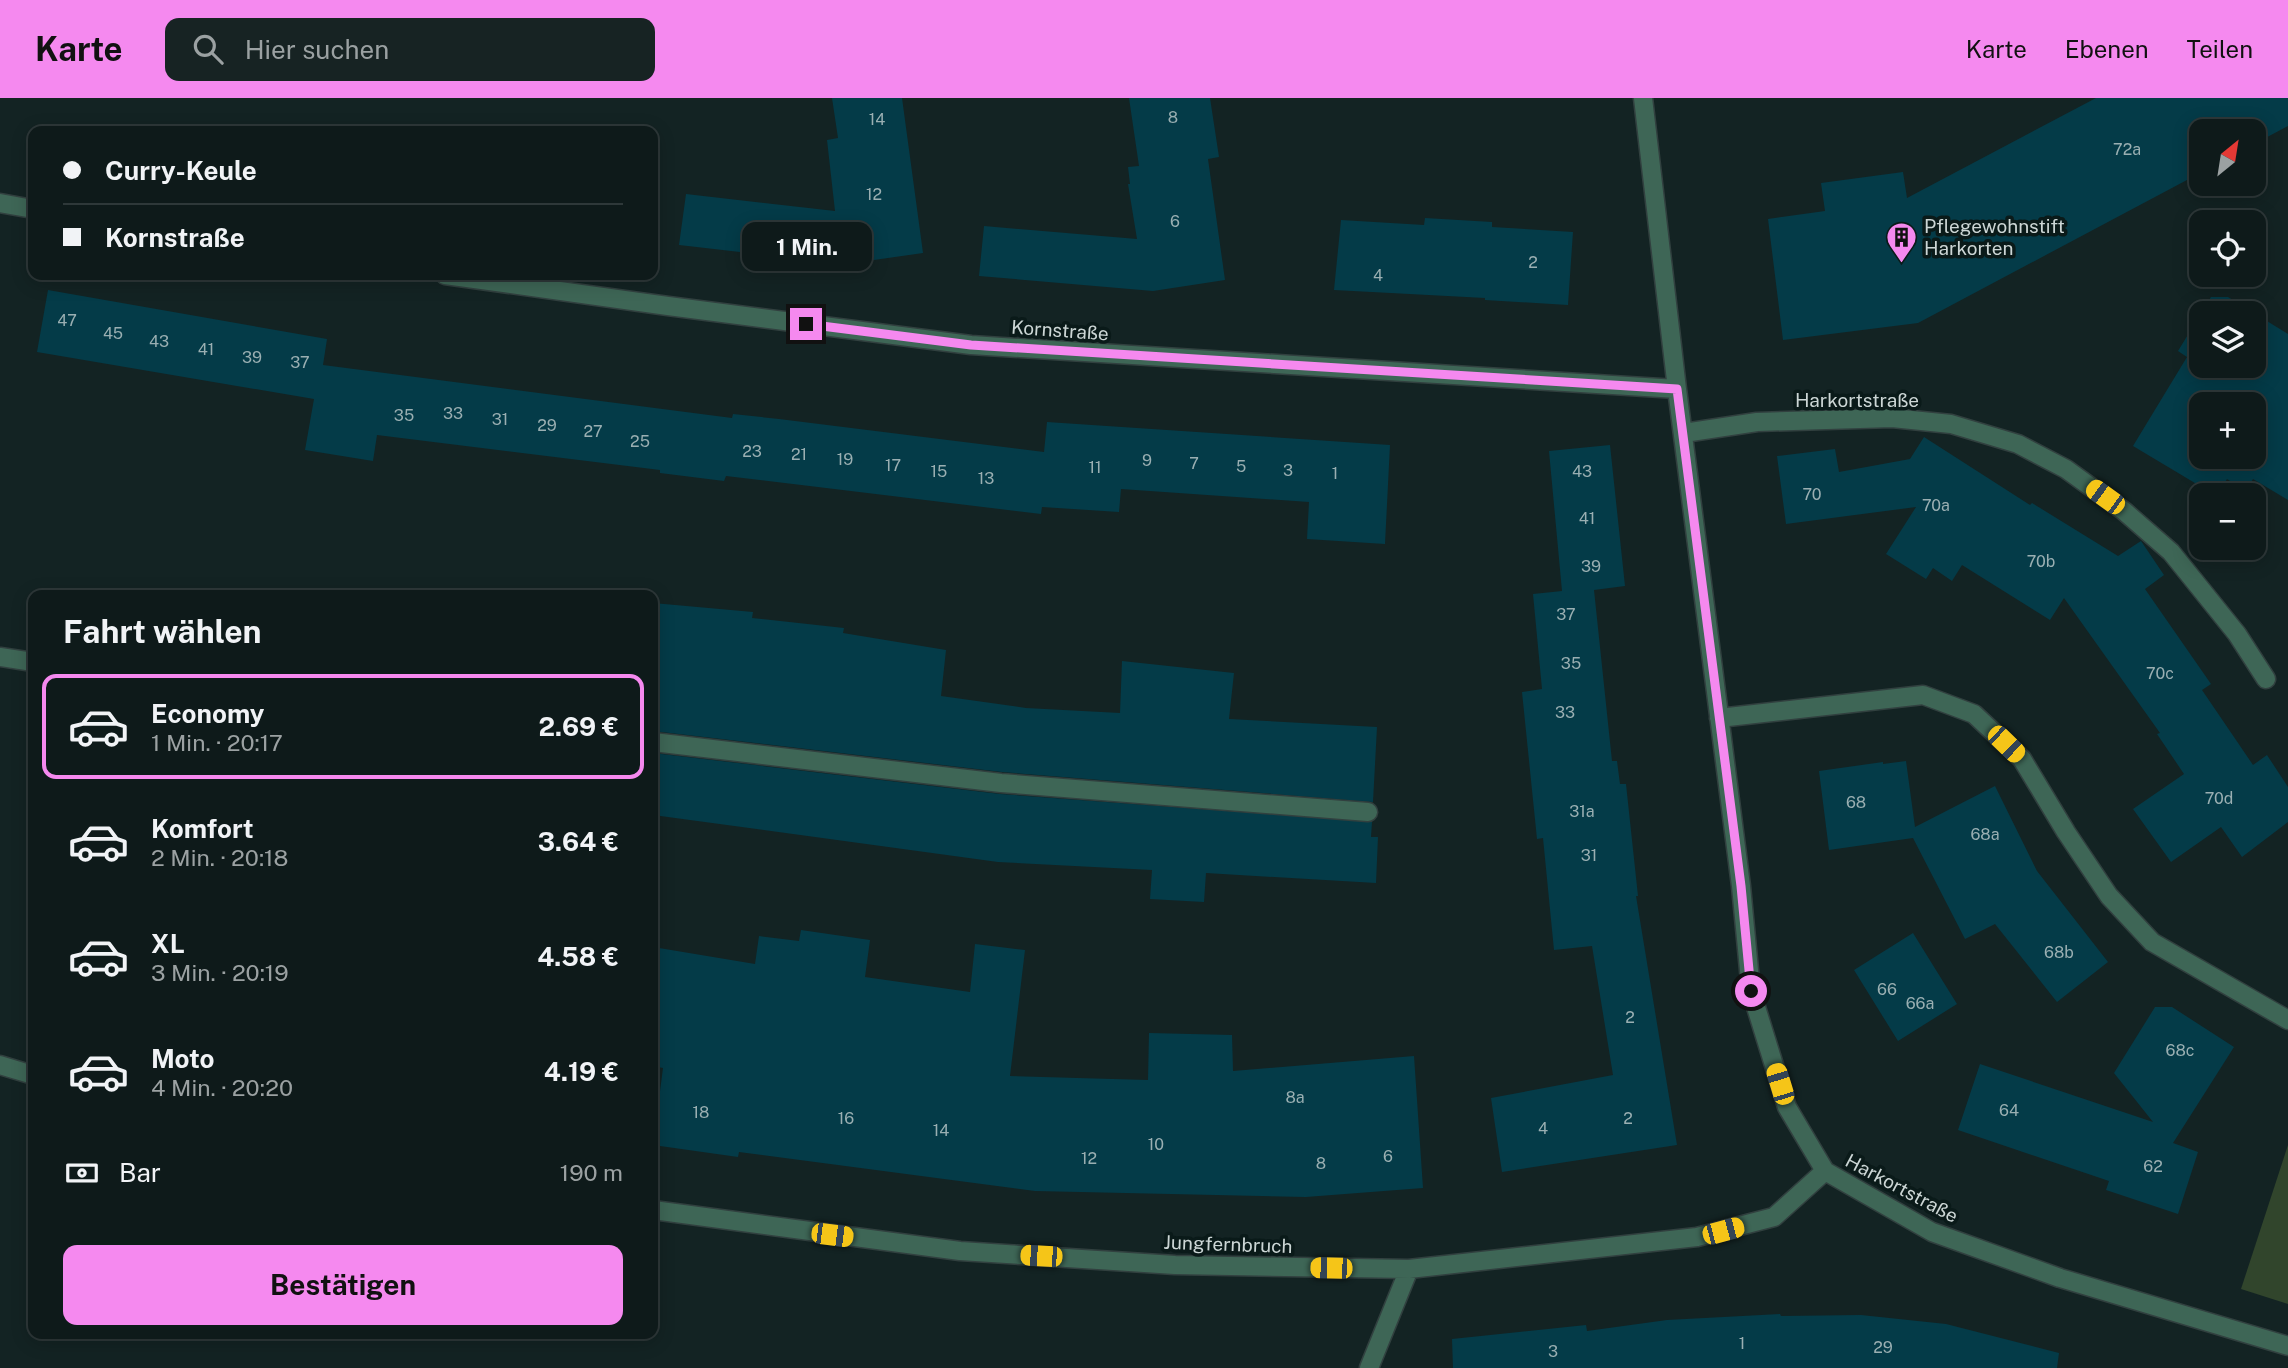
<!DOCTYPE html>
<html lang="de">
<meta charset="utf-8">
<style>
body{margin:0;font-family:"Public Sans",sans-serif;background:#172323;color:#f1f3f6;height:100vh;display:flex;flex-direction:column;font-size:26px;white-space:nowrap}
*{box-sizing:border-box;margin:0}
p{font-size:23px;color:#9ba1a2}
.icon{flex:none;width:38px;height:38px;fill:none;stroke:currentColor;stroke-width:2;stroke-linecap:round;stroke-linejoin:round}
.map{position:relative;flex:1;overflow:hidden}
.side{position:absolute;left:28px;top:492px;width:630px;height:749px;display:flex;flex-direction:column;background:#0e1a1a;border-radius:14px;box-shadow:0 4px 18px #0003,0 0 0 2px #2e3839}
.side>*{flex:none}
.banner{position:absolute;left:28px;top:28px;width:630px;height:154px;border-radius:14px;box-shadow:0 4px 18px #0003,0 0 0 2px #2e3839;display:grid;align-content:center;height:154px;padding:0 35px;background:#0e1a1a}
.needle{width:46px;rotate:30deg}
.tools{position:absolute;left:2189px;top:21px;display:grid;gap:14px}
.tools a{display:grid;place-items:center;width:77px;height:77px;border-radius:14px;background:#0e1a1a;box-shadow:0 4px 18px #0003,0 0 0 2px #2e3839;font-size:35px}
.end{position:absolute;width:32px;height:32px;margin:-16px;border:9px solid #f589ef;background:#111;box-shadow:0 0 0 4px #111}
.from{border-radius:50%}
.bubble{position:absolute;height:49px;border-radius:14px;background:#0e1a1a;box-shadow:0 4px 18px #0003,0 0 0 2px #2e3839;font-size:23px;font-weight:700;line-height:49px;text-align:center}
.car{position:absolute;width:21px;height:42px;margin:-21px -10px;border-radius:9px;box-shadow:0 0 5px 2px #0007;background:linear-gradient(#f5c518 24%,#345 0 40%,#f5c518 0 76%,#345 0 86%,#f5c518 0)}
.banner b{display:flex;align-items:center;gap:24px;height:66px;font-size:26px}
.banner b+b{border-top:2px solid #2e3839}
.banner i{width:18px;height:18px;background:#f1f3f6}
ul{padding:0;list-style:none}
li{display:flex;align-items:center;gap:21px;height:105px;margin:0 14px 10px;padding:0 21px;border:4px solid transparent;border-radius:14px}
li div{flex:1}
li b{display:block;font-size:26px}
li em{font-style:normal;font-weight:700}
li.on{border-color:#f589ef}
li>.icon{width:63px;height:63px;stroke-width:1.5}
h2{padding:0 35px;font-size:32px;line-height:84px}
.pay{display:flex;align-items:center;gap:18px;height:77px;padding:0 35px;font-size:26px}
.pay p{margin-inline-start:auto}
.primary-button{display:flex;gap:14px;margin-top:auto;padding:14px 35px}
.primary-button a{flex:1;height:80px;border-radius:14px;background:#f589ef;color:#111;font-size:28px;font-weight:700;line-height:80px;text-align:center}
header{display:flex;align-items:center;gap:42px;box-sizing:border-box;height:98px;padding:0 35px;background:#f589ef;color:#111}
header strong{font-size:33px}
nav{display:flex;gap:38px;margin-inline-start:auto;font-size:24px}
.search{width:490px;height:63px;background:#172323;display:flex;align-items:center;gap:18px;box-sizing:border-box;padding:0 24px;border-radius:14px;color:#9ba1a2;font-size:26px}
.map>svg:first-child{display:block}
.green{fill:#31452c}
.building{fill:#043b48;fill-rule:evenodd}
.lines{fill:none;stroke-linecap:round;stroke-linejoin:round}
.lane-casing{stroke:#31403f;stroke-width:21}
.street-casing{stroke:#31403f;stroke-width:21}
.lane{stroke:#3e6656;stroke-width:18}
.street{stroke:#3e6656;stroke-width:18}
.route{stroke:#f589ef;stroke-width:9}
.labels{text-anchor:middle;dominant-baseline:central;stroke-width:7;stroke-linejoin:round;paint-order:stroke}
.number-label{font-size:16px;fill:#9aafb2}
.poi-label{font-size:19px;fill:#ccd6d5;stroke:#0a1a19;text-anchor:start}
.street-label{font-size:19px;fill:#ccd6d5;stroke:#0a1a19}
</style>
<header>
<strong>Karte</strong>
<div class="search"><svg class="icon" aria-label="search" viewBox="0 0 24 24"><circle cx="10" cy="10" r="6"/><path d="M15 15l6 6"/></svg>Hier suchen</div>
<nav><a>Karte</a><a>Ebenen</a><a>Teilen</a></nav>
</header>
<div class="map">
<svg width="2288" height="1270" viewBox="0 0 2288 1270">
<rect width="100%" height="100%" fill="#132323"/>
<path class="green" d="M2288,1047V1206L2241,1191Z"/>
<path class="building" d="M832,0H902L923,155L846,166L679,147L686,96L835,113L827,42L838,40Z
M1129,0H1210L1219,59L1208,61L1225,182L1153,193L979,178L984,128L1137,141L1128,86H1130L1128,69L1139,68Z
M2096,0H2288V28L2254,46V33H2202V74L1918,225L1783,242L1768,121L1825,113L1821,85L1903,74L1907,100Z
M1425,120L1492,124V129L1573,134L1568,207L1485,202V200L1334,192L1341,122L1424,127Z
M48,192L327,241L323,267L732,320L733,316L779,321L1044,354L1047,324L1390,347L1385,446L1307,441L1309,404L1121,391L1119,414L1042,409L1041,416L726,378L724,383L660,375V372L377,337L373,363L305,352L314,301L37,254Z
M2211,199H2228L2288,236V402L2253,381L2246,393L2227,381L2218,397H2215L2133,348L2187,259L2178,253ZM2202,215H2254V268H2202ZM2202,306H2254V359H2202Z
M1924,339L2030,407L2032,405L2118,458L2141,443L2164,477L2145,491L2211,586L2202,592L2253,667L2267,657L2288,689V724L2242,759L2221,729L2171,764L2133,711L2184,676L2157,636L2160,635L2064,500L2050,522L1962,467L1952,483L1933,470L1926,481L1886,456L1916,409L1786,426L1777,358L1835,351L1839,374L1910,361Z
M1610,347L1625,488L1594,492L1612,663H1617L1620,686H1626L1638,798H1636L1677,1047L1502,1074L1491,1000L1613,977L1592,848L1554,852L1543,740L1537,741L1522,594L1542,591L1533,496L1562,493L1549,353Z
M653,505L753,514L752,520L844,530L843,535L946,552L941,598L1026,610L1120,615L1122,563L1234,575L1229,621L1377,629L1373,704L1002,674L653,633Z
M653,655L1000,696L1372,724L1371,739H1378L1376,785L1206,775L1204,804L1150,801L1152,772L998,764L653,717Z
M1906,663L1915,729L1995,688L2037,773L2108,864L2057,904L1995,826L1965,841L1913,740L1829,752L1819,673L1883,664V666Z
M801,832L870,842L865,879L970,894L975,846L1025,852L1010,978L1148,982L1149,935L1232,937L1233,973L1414,958L1423,1090L1306,1099L1035,1093L739,1054L738,1059L653,1047L663,970L653,968V849L755,866L759,838L799,843Z
M1913,835L1957,906L1898,943L1854,872Z
M2155,909H2172L2234,949L2173,1045L2198,1054L2178,1116L2106,1092L2109,1083L1958,1032L1980,966L2153,1024L2114,975Z
M1780,1216L1781,1218L1861,1217L1946,1226L2059,1255L2057,1270H1453L1452,1241L1586,1227L1587,1233L1667,1222Z"/>
<g class="lines">
<defs>
<path id="lane" d="M0,559L33,564
M653,644L1001,685L1368,714"/>
<path id="street" d="M1643,0L1677,291L1741,788L1751,893L1787,1009L1825,1073L1932,1134L2060,1180L2288,1248
M0,105L33,111
M445,177L668,208L971,247L1677,291
M1684,335L1757,324L1892,320L1951,326L2018,346L2066,371L2124,413L2171,454L2237,536L2266,581
M1719,620L1923,597L1974,616L2022,661L2066,734L2109,798L2152,844L2288,922
M0,967L33,977
M653,1112L960,1153L1175,1167L1409,1171L1697,1139L1774,1119L1825,1073
M1369,1270L1409,1171"/>
</defs>
<use href="#lane" class="lane-casing"/>
<use href="#street" class="street-casing"/>
<use href="#lane" class="lane"/>
<use href="#street" class="street"/>
</g>
<g class="lines">
<path class="route" d="M806,226L971,247L1677,291L1741,788L1751,893"/>
</g>
<defs>
<symbol id="building-pin" viewBox="-11 -11 22 30"><path d="M0 17L-7.5 6A9.5 9.5 0 1 1 7.5 6Z" fill="#f589ef" stroke="#0a1a19"/><path d="M-4-6H4V6H1V3H-1V6H-4ZM-2.5-4.3h1.7v1.8h-1.7ZM.8-4.3h1.7v1.8H.8ZM-2.5-1h1.7V.8h-1.7ZM.8-1h1.7V.8H.8Z" fill="#111"/></symbol>
</defs>
<g fill-rule="evenodd">
<use href="#building-pin" x="1884" y="122" width="35" height="47"/>
</g>
<g class="labels">
<g class="number-label">
<text x="1173" y="19">8</text>
<text x="877" y="21">14</text>
<text x="2127" y="51">72a</text>
<text x="874" y="96">12</text>
<text x="1175" y="123">6</text>
<text x="1533" y="164">2</text>
<text x="1378" y="177">4</text>
<text x="67" y="222">47</text>
<text x="113" y="235">45</text>
<text x="159" y="243">43</text>
<text x="206" y="251">41</text>
<text x="252" y="259">39</text>
<text x="300" y="264">37</text>
<text x="453" y="315">33</text>
<text x="404" y="317">35</text>
<text x="500" y="321">31</text>
<text x="547" y="327">29</text>
<text x="593" y="333">27</text>
<text x="640" y="343">25</text>
<text x="752" y="353">23</text>
<text x="799" y="356">21</text>
<text x="845" y="361">19</text>
<text x="1147" y="362">9</text>
<text x="1194" y="365">7</text>
<text x="893" y="367">17</text>
<text x="1241" y="368">5</text>
<text x="1095" y="369">11</text>
<text x="1288" y="372">3</text>
<text x="939" y="373">15</text>
<text x="1582" y="373">43</text>
<text x="1335" y="375">1</text>
<text x="986" y="380">13</text>
<text x="1812" y="396">70</text>
<text x="1936" y="407">70a</text>
<text x="1587" y="420">41</text>
<text x="2041" y="463">70b</text>
<text x="1591" y="468">39</text>
<text x="1566" y="516">37</text>
<text x="1571" y="565">35</text>
<text x="2160" y="575">70c</text>
<text x="1565" y="614">33</text>
<text x="2219" y="700">70d</text>
<text x="1856" y="704">68</text>
<text x="1582" y="713">31a</text>
<text x="1985" y="736">68a</text>
<text x="1589" y="757">31</text>
<text x="2059" y="854">68b</text>
<text x="1887" y="891">66</text>
<text x="1920" y="905">66a</text>
<text x="1630" y="919">2</text>
<text x="2180" y="952">68c</text>
<text x="1295" y="999">8a</text>
<text x="2009" y="1012">64</text>
<text x="701" y="1014">18</text>
<text x="846" y="1020">16</text>
<text x="1628" y="1020">2</text>
<text x="1543" y="1030">4</text>
<text x="941" y="1032">14</text>
<text x="1156" y="1046">10</text>
<text x="1388" y="1058">6</text>
<text x="1089" y="1060">12</text>
<text x="1321" y="1065">8</text>
<text x="2153" y="1068">62</text>
<text x="1742" y="1245">1</text>
<text x="1883" y="1249">29</text>
<text x="1553" y="1253">3</text>
</g>
<g class="poi-label">
<text x="1924" y="128">Pflegewohnstift<tspan x="1924" dy="22">Harkorten</tspan></text>
</g>
<g class="street-label">
<text transform="translate(1060 232) rotate(4)">Kornstraße</text>
<text x="1857" y="302">Harkortstraße</text>
<text transform="translate(1902 1090) rotate(28)">Harkortstraße</text>
<text transform="translate(1228 1146) rotate(2)">Jungfernbruch</text>
</g>
</g>
</svg>
<div class="tools">
<a><svg class="needle" viewBox="-14 -14 28 28"><path d="M0-13l5 13h-10z" fill="#e53935"/><path d="M0 13l5-13h-10z" fill="#9ba1a2"/></svg></a>
<a><svg class="icon" aria-label="locate" viewBox="0 0 24 24"><circle cx="12" cy="12" r="6"/><path d="M12 2v4M12 18v4M2 12h4M18 12h4"/></svg></a>
<a><svg class="icon" aria-label="layers" viewBox="0 0 24 24"><path d="M12 4l9 5-9 5-9-5zM3 14l9 5 9-5"/></svg></a>
<a>+</a>
<a>−</a>
</div>
<i class="end from" style="left:1751px;top:893px"></i>
<i class="end" style="left:806px;top:226px"></i>
<div class="bubble" style="left:742px;top:124px;width:130px">1 Min.</div>
<i class="car" style="left:2105px;top:399px;rotate:306deg"></i>
<i class="car" style="left:2006px;top:646px;rotate:134deg"></i>
<i class="car" style="left:1780px;top:986px;rotate:343deg"></i>
<i class="car" style="left:1723px;top:1133px;rotate:75deg"></i>
<i class="car" style="left:832px;top:1137px;rotate:97deg"></i>
<i class="car" style="left:1041px;top:1158px;rotate:273deg"></i>
<i class="car" style="left:1331px;top:1170px;rotate:271deg"></i>
<div class="banner">
<b><i class="from"></i>Curry-Keule</b>
<b><i></i>Kornstraße</b>
</div>
<section class="side">
<h2>Fahrt wählen</h2>
<ul>
<li class="on"><svg class="icon" aria-label="car" viewBox="0 0 24 24"><path d="M5 17H2v-5l4-1 3-4h7l3 4 3 1v5h-3M9 17h6M6 11h13"/><circle cx="7" cy="17" r="2"/><circle cx="17" cy="17" r="2"/></svg><div><b>Economy</b><p>1 Min. · 20:17</p></div><em>2.69 €</em></li>
<li><svg class="icon" aria-label="car" viewBox="0 0 24 24"><path d="M5 17H2v-5l4-1 3-4h7l3 4 3 1v5h-3M9 17h6M6 11h13"/><circle cx="7" cy="17" r="2"/><circle cx="17" cy="17" r="2"/></svg><div><b>Komfort</b><p>2 Min. · 20:18</p></div><em>3.64 €</em></li>
<li><svg class="icon" aria-label="car" viewBox="0 0 24 24"><path d="M5 17H2v-5l4-1 3-4h7l3 4 3 1v5h-3M9 17h6M6 11h13"/><circle cx="7" cy="17" r="2"/><circle cx="17" cy="17" r="2"/></svg><div><b>XL</b><p>3 Min. · 20:19</p></div><em>4.58 €</em></li>
<li><svg class="icon" aria-label="car" viewBox="0 0 24 24"><path d="M5 17H2v-5l4-1 3-4h7l3 4 3 1v5h-3M9 17h6M6 11h13"/><circle cx="7" cy="17" r="2"/><circle cx="17" cy="17" r="2"/></svg><div><b>Moto</b><p>4 Min. · 20:20</p></div><em>4.19 €</em></li>
</ul>
<div class="pay"><svg class="icon" aria-label="cash" viewBox="0 0 24 24"><path d="M3 7h18v10H3z"/><circle cx="12" cy="12" r="2"/></svg>Bar<p>190 m</p></div>
<div class="primary-button"><a>Bestätigen</a></div>
</section>
</div>
